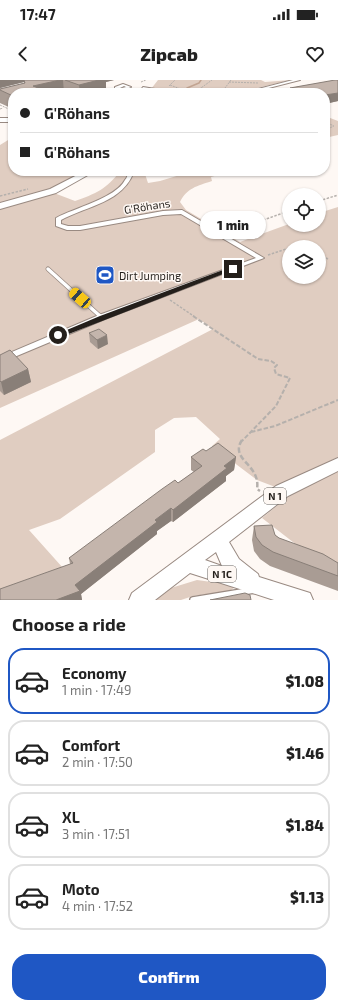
<!DOCTYPE html>
<meta charset="utf-8">
<style>
body{margin:0;font-family:"Exo 2",sans-serif;background:#f6f6f6;color:#222;height:100vh;display:flex;flex-direction:column;font-size:15px;white-space:nowrap}
*{box-sizing:border-box;margin:0}
p{font-size:13px;color:#767676}
.icon{flex:none;width:22px;height:22px;fill:none;stroke:currentColor;stroke-width:2;stroke-linecap:round;stroke-linejoin:round}
.map{position:relative;height:520px;overflow:hidden}
.side{display:flex;flex-direction:column;background:#fff;flex:1}
.side>*{flex:none}
.guide{position:absolute;left:8px;top:8px;width:322px;height:88px;border-radius:16px;box-shadow:0 1px 3px #0004;display:grid;align-content:center;height:88px;padding:0 12px;background:#fff}
.tools{position:absolute;left:282px;top:108px;display:grid;gap:8px}
.tools a{display:grid;place-items:center;width:44px;height:44px;border-radius:50%;background:#fff;box-shadow:0 1px 3px #0004;font-size:20px}
.end{position:absolute;width:18px;height:18px;margin:-9px;border:5px solid #241f1b;background:#fff;box-shadow:0 0 0 2px #fff}
.from{border-radius:50%}
.bubble{position:absolute;height:28px;border-radius:14px;background:#fff;box-shadow:0 1px 3px #0004;font-size:13px;font-weight:800;line-height:28px;text-align:center}
.car{position:absolute;width:12px;height:24px;margin:-12px -6px;border-radius:5px;box-shadow:0 0 3px 1px #0007;background:linear-gradient(#f5c518 24%,#345 0 40%,#f5c518 0 76%,#345 0 86%,#f5c518 0)}
.guide b{display:flex;align-items:center;gap:14px;height:38px;font-size:15px}
.guide b+b{border-top:1px solid #e0e0e0}
.guide i{width:10px;height:10px;background:#222}
ul{padding:0;list-style:none}
li{display:flex;align-items:center;gap:12px;height:66px;margin:0 8px 6px;padding:0 4px;border:2px solid #e0e0e0;border-radius:16px}
li div{flex:1}
li b{display:block;font-size:15px}
li em{font-style:normal;font-weight:800}
li.active{border-color:#1f57c4}
li>.icon{width:36px;height:36px;stroke-width:1.5}
h2{padding:0 12px;font-size:18px;line-height:48px}
.action{display:flex;gap:8px;margin-top:auto;padding:8px 12px}
.action a{flex:1;height:46px;border-radius:16px;background:#1f57c4;color:#fff;font-size:16px;font-weight:800;line-height:46px;text-align:center}
.status{display:flex;justify-content:space-between;align-items:center;height:28px;padding:0 20px;background:#fff;direction:ltr}
.status svg{height:11px;fill:currentColor}
header{display:flex;justify-content:space-between;align-items:center;height:52px;padding:0 12px;background:#fff;font-size:18px;font-weight:800}
.map>svg:first-child{display:block}
.green{fill:#e0cdc1;fill-rule:evenodd}
.lines{fill:none;stroke-linecap:round;stroke-linejoin:round}
.stream{stroke:#c2a492;stroke-width:1.5}
.lane-far2-casing{stroke:#998a82;stroke-width:5}
.lane-far1-casing{stroke:#998a82;stroke-width:6}
.lane-casing{stroke:#998a82;stroke-width:8}
.street-casing{stroke:#998a82;stroke-width:2}
.secondary-casing{stroke:#998a82;stroke-width:2}
.primary-casing{stroke:#998a82;stroke-width:2}
.path-far3{stroke:#b5b0ac;stroke-width:1;stroke-dasharray:2 1;stroke-linecap:butt}
.path-far2{stroke:#b5b0ac;stroke-width:1.5;stroke-dasharray:2.5 1.5;stroke-linecap:butt}
.path-far1{stroke:#b5b0ac;stroke-width:2;stroke-dasharray:4.5 2;stroke-linecap:butt}
.path{stroke:#b5b0ac;stroke-width:2.5;stroke-dasharray:5.5 2.5;stroke-linecap:butt}
.lane-far2{stroke:#fff;stroke-width:3.5}
.lane-far1{stroke:#fff;stroke-width:4.5}
.lane{stroke:#fff;stroke-width:5.5}
.street{fill:#fff;fill-rule:evenodd}
.secondary{fill:#fff;fill-rule:evenodd}
.primary{fill:#fff;fill-rule:evenodd}
.wall{fill:#a99c94}
.shaded-wall{fill:#897f78}
.building{fill:#c4b5ac;stroke:#897f78}
.route{fill:#241f1b}
.labels{text-anchor:middle;dominant-baseline:central;stroke-width:3;stroke-linejoin:round;paint-order:stroke}
.shield{fill:#fef8f4;stroke:#65605c;stroke-width:1}
.shield-label{font-size:10px;font-weight:bold;fill:#241f1b}
.street-label{font-size:11px;fill:#241f1b;stroke:#fef8f4}
.poi-label{font-size:11px;fill:#241f1b;stroke:#fef8f4;text-anchor:start}
</style>
<div class="status"><b>17:47</b><svg viewBox="0 0 49 12"><path d="M0 12V9h3v3zM5 12V6h3v6zM10 12V3h3v9zM15 12V0h3v12zM26 1h20v11H26zM47 4h2v5h-2z"/></svg></div>
<header><svg class="icon" aria-label="back" viewBox="0 0 24 24"><path d="M15 5l-7 7 7 7"/></svg>Zipcab<svg class="icon" aria-label="heart" viewBox="0 0 24 24"><path d="M12 20l-8-8c-3-5 5-10 8-4 3-6 11-1 8 4z"/></svg></header>
<div class="map">
<svg width="338" height="520" viewBox="0 0 338 520">
<rect width="100%" height="100%" fill="#fef8f4"/>
<path class="green" d="M158,0H261L265,2L291,0L236,13H180L151,9Z
M325,36L338,41V55L325,58Z
M13,57V91H85L51,110L0,125V65Z
M120,91H144L148,103L160,101L193,91H232L211,97L212,101C197,106 187,108 180,122L186,130L240,162L289,144L319,145V133L338,127V377L278,408L257,400L212,366L220,359L196,337L174,338L155,350V372L60,439L29,450L63,488L0,511V360L213,249L199,239L0,328V129L54,113L75,121C95,114 107,109 120,91ZM289,167H319V197H289Z
M338,390V497L262,438L288,417Z
M197,500L233,505L235,507L230,511L193,516L181,520H154L171,508Z"/>
<g class="lines">
<path class="stream" d="M187,8L199,3L201,0"/>
<defs>
<path id="lane-far2" d="M48,189L101,237"/>
<path id="lane-far1" d="M100,236L102,237"/>
<path id="lane" d="M193,520L254,510"/>
<path id="street" d="M293,0H300L249,13H242Z
M123,4L131,7L118,13H110L115,11V7ZM124,6L126,7L118,9Z
M128,91H134C124,122 87,126 61,140V144L68,146H80L163,131L182,130L264,178L105,239L0,283V277L99,235L256,178L181,134L163,135L80,150H67L56,146V138C74,128 116,118 125,100C127,98 128,94 128,91Z"/>
<path id="secondary" d="M143,7L167,11L170,13L141,10Z
M0,38H13V42H0Z
M85,91H95L56,113L0,129V123L50,109Z"/>
<path id="primary" d="M338,378V391L288,416L229,462L239,479L258,494L259,497L310,513L313,520H274L190,493L155,520H129L132,513L276,406ZM216,472L222,486L205,480Z"/>
</defs>
<use href="#lane-far2" class="lane-far2-casing"/>
<use href="#lane-far1" class="lane-far1-casing"/>
<use href="#lane" class="lane-casing"/>
<use href="#street" class="street-casing"/>
<use href="#secondary" class="secondary-casing"/>
<use href="#primary" class="primary-casing"/>
<path class="path-far3" d="M231,0L225,8L239,13
M141,2L146,0
M229,2L258,3
M170,5L191,13
M169,6L175,0
M0,9L26,3
M194,13L212,0
M0,25L13,31
M0,29L3,28
M325,42L334,46
M325,50L334,46"/>
<path class="path-far2" d="M0,116L28,109
M319,121L338,115
M229,152L289,131
M290,167L302,165L306,167
M319,174L328,179
M268,175L289,168
M170,220L195,237"/>
<path class="path-far1" d="M193,236L258,279L271,281L277,285L274,288L276,294L290,298L276,326L242,361
M251,352L275,346L338,320"/>
<path class="path" d="M242,360C229,380 261,384 257,409L260,411"/>
<use href="#lane-far2" class="lane-far2"/>
<use href="#lane-far1" class="lane-far1"/>
<use href="#lane" class="lane"/>
<use href="#street" class="street"/>
<use href="#secondary" class="secondary"/>
<use href="#primary" class="primary"/>
</g>
<path class="wall" d="M0,0H114L106,2V12L102,13H13V29L0,23V9L24,4V2L0,8Z
M338,0V21L325,24V13H290V8Z
M89,253L108,264L98,269L90,262Z
M0,275L28,289L31,302L4,315L0,311Z
M206,371L236,377L234,390L226,396V401L173,442L171,441L157,451V454L81,514L82,520H0L70,484L69,478L194,392L191,390V377Z
M254,446L275,455L279,458L338,483V511L270,486L260,479L254,471L252,460Z"/>
<path class="shaded-wall" d="M0,0H24V2L0,8Z
M60,0H63L64,13H34L33,6Z
M90,0H114L106,2V12L102,13H80L79,5Z
M338,13V21L325,24V15Z
M107,255L108,264L98,269L97,260Z
M28,289L31,302L4,315L1,302Z
M236,377L234,390L226,396V401L173,442V430L224,386Z
M171,428V441L157,451V454L81,514L82,520H56L155,440Z"/>
<path class="building" d="M24,0H60L33,6L49,12L44,13H13V16L0,10V9L25,3Z
M65,0H99L79,5Z
M335,0H338V13L325,15V13H303L290,8Z
M99,249L107,255L97,260L89,253Z
M10,270L28,289L1,302L0,301V275Z
M218,363L236,377L224,386L227,388L173,430L171,428L155,440L157,442L75,505L80,511L56,520H0V509L73,483L69,478L162,409L175,400L178,403L202,386L191,377L203,369L206,371Z
M272,445L275,455L279,458L323,474L338,483V496L273,472L262,465L256,457L254,446Z
M245,513L250,515L251,520H210Z"/>
<path class="route" d="M231,187L236,189L61,257L55,255L100,236Z"/>
<defs>
<symbol id="stadium-square" viewBox="-11 -11 22 22"><rect x="-9" y="-9" width="18" height="18" rx="4" fill="#1f57c4" stroke="#fef8f4"/><path d="M0-5a6.5 5 0 1 0 0 10a6.5 5 0 1 0 0-10ZM-3.5-1.8h7v3.6h-7Z" fill="#fff"/></symbol>
</defs>
<g fill-rule="evenodd">
<use href="#stadium-square" x="94" y="184" width="22" height="22"/>
</g>
<g class="labels">
<g class="shield">
<rect x="264" y="408" width="22" height="16" rx="3"/>
<rect x="208" y="486" width="28" height="16" rx="3"/>
</g>
<g class="shield-label">
<text x="275" y="416">N 1</text>
<text x="222" y="494">N 1C</text>
</g>
<g class="street-label">
<text transform="translate(147 126) rotate(-9)">G'Röhans</text>
</g>
<g class="poi-label">
<text x="119" y="195">Dirt Jumping</text>
</g>
</g>
</svg>
<div class="tools">
<a><svg class="icon" aria-label="locate" viewBox="0 0 24 24"><circle cx="12" cy="12" r="6"/><path d="M12 2v4M12 18v4M2 12h4M18 12h4"/></svg></a>
<a><svg class="icon" aria-label="layers" viewBox="0 0 24 24"><path d="M12 4l9 5-9 5-9-5zM3 14l9 5 9-5"/></svg></a>
</div>
<i class="end from" style="left:58px;top:255px"></i>
<i class="end" style="left:233px;top:189px"></i>
<div class="bubble" style="left:200px;top:131px;width:66px">1 min</div>
<i class="car" style="left:80px;top:218px;rotate:311deg"></i>
<div class="guide">
<b><i class="from"></i>G'Röhans</b>
<b><i></i>G'Röhans</b>
</div>
</div>
<section class="side">
<h2>Choose a ride</h2>
<ul>
<li class="active"><svg class="icon" aria-label="car" viewBox="0 0 24 24"><path d="M5 17H2v-5l4-1 3-4h7l3 4 3 1v5h-3M9 17h6M6 11h13"/><circle cx="7" cy="17" r="2"/><circle cx="17" cy="17" r="2"/></svg><div><b>Economy</b><p>1 min · 17:49</p></div><em>$1.08</em></li>
<li><svg class="icon" aria-label="car" viewBox="0 0 24 24"><path d="M5 17H2v-5l4-1 3-4h7l3 4 3 1v5h-3M9 17h6M6 11h13"/><circle cx="7" cy="17" r="2"/><circle cx="17" cy="17" r="2"/></svg><div><b>Comfort</b><p>2 min · 17:50</p></div><em>$1.46</em></li>
<li><svg class="icon" aria-label="car" viewBox="0 0 24 24"><path d="M5 17H2v-5l4-1 3-4h7l3 4 3 1v5h-3M9 17h6M6 11h13"/><circle cx="7" cy="17" r="2"/><circle cx="17" cy="17" r="2"/></svg><div><b>XL</b><p>3 min · 17:51</p></div><em>$1.84</em></li>
<li><svg class="icon" aria-label="car" viewBox="0 0 24 24"><path d="M5 17H2v-5l4-1 3-4h7l3 4 3 1v5h-3M9 17h6M6 11h13"/><circle cx="7" cy="17" r="2"/><circle cx="17" cy="17" r="2"/></svg><div><b>Moto</b><p>4 min · 17:52</p></div><em>$1.13</em></li>
</ul>
<div class="action"><a>Confirm</a></div>
</section>
